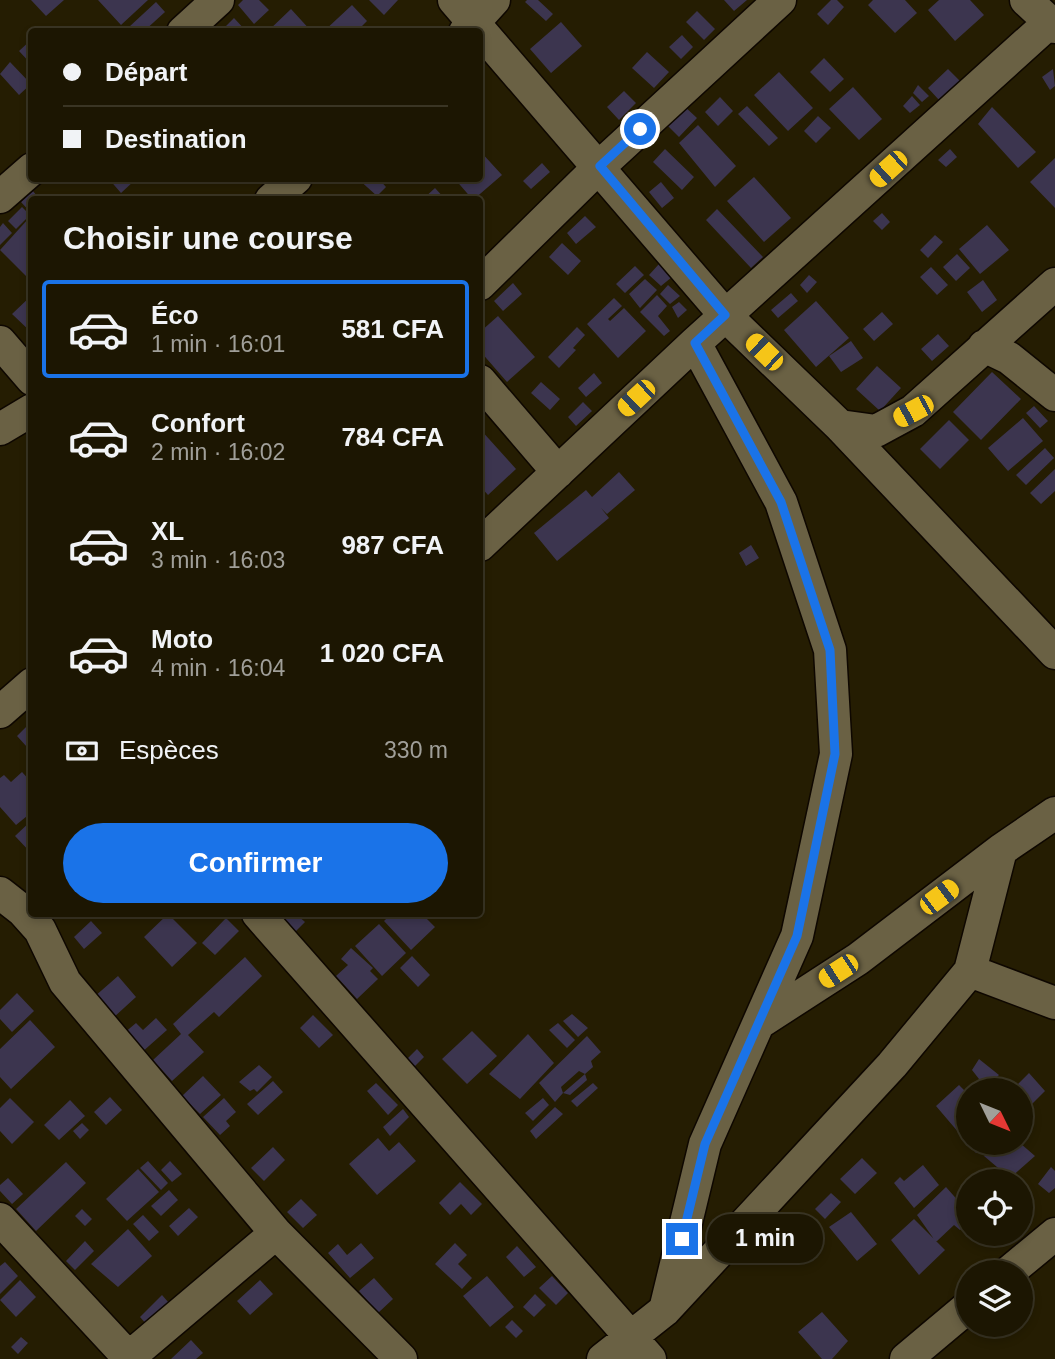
<!DOCTYPE html>
<html lang="fr">
<meta charset="utf-8">
<style>
body{margin:0;font-family:Arial,sans-serif;background:#292311;color:#f1f3f6;height:100vh;display:flex;flex-direction:column;font-size:26px;white-space:nowrap}
*{box-sizing:border-box;margin:0}
p{font-size:23px;color:#a09f99}
.icon{flex:none;width:38px;height:38px;fill:none;stroke:currentColor;stroke-width:2;stroke-linecap:round;stroke-linejoin:round}
.map{position:relative;flex:1;overflow:hidden}
.sheet{position:absolute;left:28px;top:196px;width:455px;height:721px;display:flex;flex-direction:column;background:#1c1602;border-radius:7px;box-shadow:0 4px 10px #0003,0 0 0 2px #3a3524}
.sheet>*{flex:none}
.hud{position:absolute;left:28px;top:28px;width:455px;height:154px;border-radius:7px;box-shadow:0 4px 10px #0003,0 0 0 2px #3a3524;display:grid;align-content:center;height:154px;padding:0 35px;background:#1c1602}
.needle{width:46px;rotate:133deg}
.fabs{position:absolute;left:956px;top:1078px;display:grid;gap:14px}
.fabs a{display:grid;place-items:center;width:77px;height:77px;border-radius:50%;background:#1c1602;box-shadow:0 4px 10px #0003,0 0 0 2px #3a3524;font-size:35px}
.end{position:absolute;width:32px;height:32px;margin:-16px;border:9px solid #1a73e8;background:#fff;box-shadow:0 0 0 4px #fff}
.from{border-radius:50%}
.bubble{position:absolute;height:49px;border-radius:24px;background:#1c1602;box-shadow:0 4px 10px #0003,0 0 0 2px #3a3524;font-size:23px;font-weight:700;line-height:49px;text-align:center}
.car{position:absolute;width:21px;height:42px;margin:-21px -10px;border-radius:9px;box-shadow:0 0 5px 2px #0007;background:linear-gradient(#f5c518 24%,#345 0 40%,#f5c518 0 76%,#345 0 86%,#f5c518 0)}
.hud b{display:flex;align-items:center;gap:24px;height:66px;font-size:26px}
.hud b+b{border-top:2px solid #3a3524}
.hud i{width:18px;height:18px;background:#f1f3f6}
ul{padding:0;list-style:none}
li{display:flex;align-items:center;gap:21px;height:98px;margin:0 14px 10px;padding:0 21px;border:4px solid transparent;border-radius:7px}
li div{flex:1}
li b{display:block;font-size:26px}
li em{font-style:normal;font-weight:700}
li.current{border-color:#1a73e8}
li>.icon{width:63px;height:63px;stroke-width:1.5}
h2{padding:0 35px;font-size:32px;line-height:84px}
.pay{display:flex;align-items:center;gap:18px;height:77px;padding:0 35px;font-size:26px}
.pay p{margin-inline-start:auto}
.button{display:flex;gap:14px;margin-top:auto;padding:14px 35px}
.button a{flex:1;height:80px;border-radius:42px;background:#1a73e8;color:#fff;font-size:28px;font-weight:700;line-height:80px;text-align:center}
.map>svg:first-child{display:block}
.building{fill:#3c354f}
.lines{fill:none;stroke-linecap:round;stroke-linejoin:round}
.minor-casing{stroke:#0e0700;stroke-width:35}
.minor{stroke:#6a6144;stroke-width:32}
.route{stroke:#1a73e8;stroke-width:9}
</style>
<div class="map">
<svg width="1055" height="1359" viewBox="0 0 1055 1359">
<rect width="100%" height="100%" fill="#251d02"/>
<path class="building" d="M31,0H64L46,16Z
M98,0H148L121,25Z
M243,0H259L269,10L254,24L238,5Z
M369,0H398L384,15Z
M527,0H538L553,14L546,21L525,2Z
M724,0H747L734,11Z
M831,0H837L844,7L828,25L817,14Z
M873,0H905L917,13L895,33L868,5Z
M939,0H970L984,15L955,41L928,10Z
M156,2L165,12L143,32H133L129,27Z
M352,5L367,21L356,32H323Z
M291,9L312,32H267Z
M697,11L715,29L704,40L686,22Z
M234,18L247,32H220Z
M561,22L582,46L551,73L530,49Z
M682,35L693,47L681,59L669,47Z
M32,39V65L19,51Z
M647,52L669,72L654,88L632,68Z
M824,58L844,79L830,92L810,72Z
M10,62L31,84L19,95L0,74Z
M948,69L960,81L939,100L928,88Z
M1053,69L1055,86L1050,90L1042,77Z
M779,72L813,108L788,131L754,95Z
M918,85L929,96L922,102L913,93Z
M853,87L882,119L859,140L829,109Z
M624,91L636,103L619,120L607,107Z
M912,96L920,105L910,113L903,106Z
M720,97L733,111L718,126L705,112Z
M683,105L697,118L679,137L665,123Z
M747,106L778,138L769,146L738,114Z
M992,107L1036,152L1018,168L978,124Z
M818,116L831,128L816,143L804,131Z
M698,125L736,166L715,187L679,143Z
M665,149L694,177L682,190L653,162Z
M950,149L957,157L946,167L938,160Z
M480,151L502,175L473,200L454,178H480Z
M1055,158V208L1030,182Z
M542,163L550,172L531,189L523,181Z
M754,177L791,218L764,242L727,201Z
M108,178H131L134,181L121,193Z
M357,178H378L386,187L377,196Z
M661,182L674,198L662,208L649,192Z
M435,188L446,200H422Z
M33,191L40,200H32V214L21,202Z
M22,207L30,215L16,229L8,221Z
M717,209L763,257L751,268L706,220Z
M882,213L890,222L882,230L873,221Z
M585,216L596,227L576,244L567,233Z
M29,218L32,221V282L0,250Z
M3,223L12,233L0,245V227Z
M987,225L1009,250L980,274L959,249Z
M935,235L943,242L928,258L920,250Z
M562,243L581,261L568,275L549,257Z
M957,254L970,268L956,281L943,267Z
M659,264L672,277L661,286L649,275Z
M635,266L644,275L625,293L616,284Z
M931,267L948,285L937,295L920,277Z
M809,275L817,282L807,293L800,285Z
M645,279L657,290L640,308L629,294Z
M983,280L997,300L982,312L967,292Z
M513,283L522,294L503,311L494,301Z
M668,285L680,296L670,304L660,294Z
M791,293L798,301L778,318L771,310Z
M32,295V333L12,314Z
M657,295L667,306L658,316L670,331L664,336L640,312Z
M614,298L622,306L608,319L610,321L624,308L646,331L618,358L587,324Z
M816,301L849,338L816,367L784,330Z
M679,302L687,310L678,318L672,307Z
M882,312L893,324L874,341L863,329Z
M498,316L535,357L507,382L480,351V332Z
M577,327L585,335L573,348L576,350L559,368L548,357Z
M938,334L949,346L932,361L921,349Z
M851,341L863,358L841,372L829,356Z
M877,366L901,388L880,411L856,389Z
M992,372L1021,399L981,440L953,412Z
M594,373L602,383L586,397L578,388Z
M541,382L560,399L550,410L531,393Z
M583,402L592,411L576,426L568,417Z
M1034,406L1048,421L1040,428L1026,413Z
M1023,418L1043,441L1008,471L988,448Z
M949,420L969,440L940,469L920,449Z
M480,429L516,469L488,495L480,486Z
M1045,448L1054,458L1026,485L1016,475Z
M1055,469V491L1041,504L1030,493Z
M619,472L635,490L607,514L601,508L609,518L557,561L534,533L586,490L592,497Z
M751,545L759,558L746,566L739,553Z
M32,721V743L27,747L17,736Z
M22,772L32,783V812L16,825L0,807V778L4,775L11,782Z
M32,820V854L15,836Z
M168,914L197,943L172,967L144,937Z
M275,914H296L305,922L294,933Z
M391,914H422L435,927L411,950L384,921Z
M226,918L239,931L215,955L202,943Z
M91,921L102,933L84,949L74,937Z
M379,924L406,953L382,976L355,946Z
M351,948L373,968L370,971L378,979L357,999L336,976L348,965L341,959Z
M412,956L430,975L418,987L400,968Z
M245,957L262,976L219,1017L214,1012L188,1035L204,1052L172,1081L153,1060L181,1034L173,1024Z
M118,976L136,997L113,1018L94,997Z
M17,993L34,1011L12,1032L0,1019V1010Z
M572,1014L588,1028L578,1037L563,1021Z
M313,1015L333,1035L319,1048L300,1028Z
M156,1018L167,1030L141,1053L123,1034L136,1023L143,1030Z
M30,1020L55,1047L11,1089L0,1077V1049Z
M558,1023L575,1040L567,1048L549,1030Z
M472,1031L497,1056L467,1084L442,1059Z
M528,1034L554,1063L520,1099L489,1074Z
M587,1036L601,1052L591,1061L593,1067L585,1074L587,1080L570,1095L563,1093L585,1074L579,1071L561,1087L563,1093L555,1102L539,1083Z
M417,1049L424,1057L414,1067L407,1059Z
M979,1059L999,1075L986,1088L972,1070Z
M259,1065L272,1077L257,1092L254,1089L250,1091L239,1082Z
M1029,1073L1045,1091L1020,1116V1090H1012Z
M203,1076L221,1095L200,1114L182,1096Z
M273,1081L283,1092L258,1115L247,1104Z
M376,1083L398,1105L388,1115L367,1091Z
M593,1083L598,1088L577,1107L571,1101Z
M959,1085L968,1094V1143H988L976,1153L936,1106Z
M110,1097L122,1110L106,1125L94,1112Z
M10,1098L34,1122L12,1144L0,1131V1108Z
M224,1098L236,1112L226,1121L230,1126L220,1135L203,1117Z
M543,1098L549,1105L533,1121L525,1113Z
M70,1100L85,1116L59,1140L44,1125Z
M555,1107L563,1114L536,1139L530,1131Z
M403,1109L409,1117L390,1136L383,1127Z
M82,1123L89,1130L80,1139L73,1131Z
M378,1138L389,1151L399,1142L416,1161L377,1195L349,1164Z
M998,1143H1020L1035,1156L1010,1178L984,1156Z
M273,1147L285,1160L264,1181L251,1168Z
M862,1158L877,1173L855,1194L840,1179Z
M148,1161L168,1183L161,1190L140,1168Z
M170,1161L182,1174L172,1182L161,1170Z
M66,1162L86,1183L36,1231L16,1209Z
M923,1165L939,1185L914,1208L894,1183L900,1177L904,1181Z
M1051,1167L1055,1171V1188L1049,1193L1038,1184Z
M138,1169L159,1192L127,1221L106,1199Z
M8,1178L23,1194L12,1204L0,1191V1185Z
M460,1182L482,1204L471,1215L461,1204L450,1215L439,1203Z
M946,1187L968,1212V1223L960,1230L954,1225L936,1242L917,1215Z
M169,1190L178,1200L161,1216L151,1206Z
M831,1193L841,1202L825,1219L815,1209Z
M301,1199L317,1215L303,1228L287,1212Z
M189,1208L198,1217L178,1236L169,1226Z
M82,1209L92,1219L85,1226L75,1216Z
M851,1212L877,1244L857,1261L829,1227Z
M143,1215L159,1232L149,1241L133,1224Z
M914,1219L945,1250L919,1275L891,1240Z
M128,1229L152,1256L118,1287L91,1264Z
M85,1241L94,1251L75,1270L66,1261Z
M361,1243L374,1258L350,1278L328,1253L338,1244L347,1255Z
M455,1243L467,1255L458,1264L472,1278L462,1289L435,1264Z
M517,1246L536,1267L524,1277L506,1257Z
M5,1262L18,1276L0,1294V1266Z
M487,1276L514,1307L490,1327L463,1296Z
M552,1276L568,1293L556,1305L539,1288Z
M374,1278L393,1299L378,1313L359,1291Z
M20,1280L36,1297L16,1317L0,1300Z
M260,1280L273,1294L250,1315L237,1301Z
M535,1294L546,1305L534,1317L523,1307Z
M162,1295L169,1303L147,1325L140,1317Z
M822,1312L848,1341L832,1359H822L798,1332Z
M512,1320L523,1331L516,1338L505,1327Z
M21,1337L28,1343L18,1354L11,1347Z
M191,1340L203,1353L196,1359H171Z"/>
<g class="lines">
<defs>
<path id="minor" d="M454,0L725,315L840,426L1055,653
M1026,0L1055,27
M183,32L218,0
M465,32L494,0
M0,197L32,169
M271,200L296,178
M480,284L600,166L780,0
M0,342L32,379
M984,346L1009,358L1055,395
M480,381L558,472
M840,426L876,431L913,411L1055,284
M0,429L32,410
M480,545L695,343L1050,22
M0,712L32,684
M0,893L23,911L40,930L65,982L276,1233L401,1359
M258,914L650,1359
M970,971L1055,1003
M759,1023L858,959L1001,850
M0,1219L130,1359
M1009,1272L1055,1234
M665,1310L705,1144L797,936L836,754L830,650L781,502L695,343
M127,1359L276,1233
M603,1359L665,1310L892,1065L970,971L1001,850L1055,813
M906,1359L968,1307"/>
</defs>
<use href="#minor" class="minor-casing"/>
<use href="#minor" class="minor"/>
</g>
<g class="lines">
<path class="route" d="M640,129L600,166L725,315L695,343L781,502L830,650L835,754L797,936L705,1144L682,1239"/>
</g>
</svg>
<div class="fabs">
<a><svg class="needle" viewBox="-14 -14 28 28"><path d="M0-13l5 13h-10z" fill="#e53935"/><path d="M0 13l5-13h-10z" fill="#a09f99"/></svg></a>
<a><svg class="icon" aria-label="locate" viewBox="0 0 24 24"><circle cx="12" cy="12" r="6"/><path d="M12 2v4M12 18v4M2 12h4M18 12h4"/></svg></a>
<a><svg class="icon" aria-label="layers" viewBox="0 0 24 24"><path d="M12 4l9 5-9 5-9-5zM3 14l9 5 9-5"/></svg></a>
</div>
<i class="end from" style="left:640px;top:129px"></i>
<i class="end" style="left:682px;top:1239px"></i>
<div class="bubble" style="left:707px;top:1214px;width:116px">1 min</div>
<i class="car" style="left:888px;top:169px;rotate:228deg"></i>
<i class="car" style="left:764px;top:352px;rotate:314deg"></i>
<i class="car" style="left:636px;top:398px;rotate:227deg"></i>
<i class="car" style="left:913px;top:411px;rotate:242deg"></i>
<i class="car" style="left:939px;top:897px;rotate:53deg"></i>
<i class="car" style="left:838px;top:971px;rotate:237deg"></i>
<div class="hud">
<b><i class="from"></i>Départ</b>
<b><i></i>Destination</b>
</div>
<section class="sheet">
<h2>Choisir une course</h2>
<ul>
<li class="current"><svg class="icon" aria-label="car" viewBox="0 0 24 24"><path d="M5 17H2v-5l4-1 3-4h7l3 4 3 1v5h-3M9 17h6M6 11h13"/><circle cx="7" cy="17" r="2"/><circle cx="17" cy="17" r="2"/></svg><div><b>Éco</b><p>1 min · 16:01</p></div><em>581 CFA</em></li>
<li><svg class="icon" aria-label="car" viewBox="0 0 24 24"><path d="M5 17H2v-5l4-1 3-4h7l3 4 3 1v5h-3M9 17h6M6 11h13"/><circle cx="7" cy="17" r="2"/><circle cx="17" cy="17" r="2"/></svg><div><b>Confort</b><p>2 min · 16:02</p></div><em>784 CFA</em></li>
<li><svg class="icon" aria-label="car" viewBox="0 0 24 24"><path d="M5 17H2v-5l4-1 3-4h7l3 4 3 1v5h-3M9 17h6M6 11h13"/><circle cx="7" cy="17" r="2"/><circle cx="17" cy="17" r="2"/></svg><div><b>XL</b><p>3 min · 16:03</p></div><em>987 CFA</em></li>
<li><svg class="icon" aria-label="car" viewBox="0 0 24 24"><path d="M5 17H2v-5l4-1 3-4h7l3 4 3 1v5h-3M9 17h6M6 11h13"/><circle cx="7" cy="17" r="2"/><circle cx="17" cy="17" r="2"/></svg><div><b>Moto</b><p>4 min · 16:04</p></div><em>1 020 CFA</em></li>
</ul>
<div class="pay"><svg class="icon" aria-label="cash" viewBox="0 0 24 24"><path d="M3 7h18v10H3z"/><circle cx="12" cy="12" r="2"/></svg>Espèces<p>330 m</p></div>
<div class="button"><a>Confirmer</a></div>
</section>
</div>
